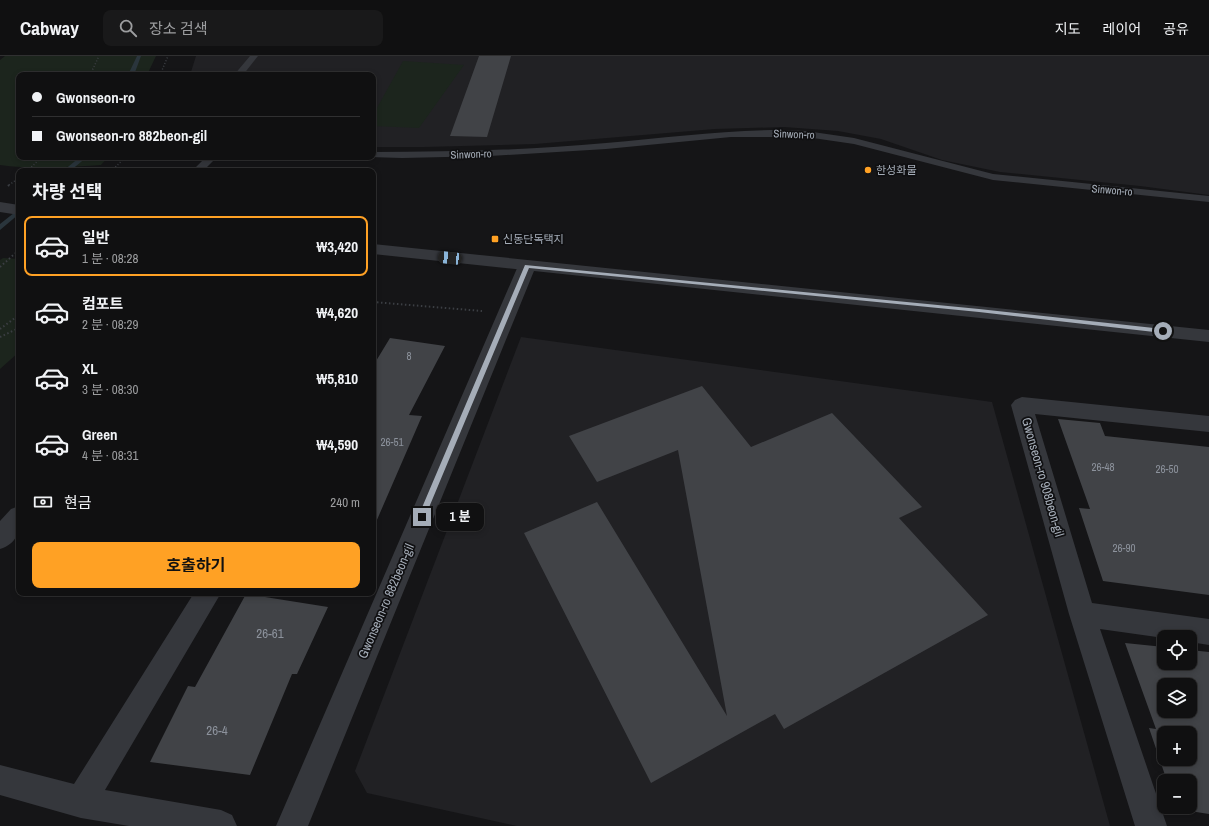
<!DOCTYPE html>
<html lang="ko">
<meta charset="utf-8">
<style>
body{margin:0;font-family:"Archivo Narrow","Noto Sans KR",sans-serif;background:#19191a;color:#f1f3f6;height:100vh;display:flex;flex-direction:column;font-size:15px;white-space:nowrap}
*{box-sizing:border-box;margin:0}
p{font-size:13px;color:#9c9d9f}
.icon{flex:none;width:22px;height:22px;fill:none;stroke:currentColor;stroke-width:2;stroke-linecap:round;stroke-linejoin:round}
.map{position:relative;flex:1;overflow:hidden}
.sheet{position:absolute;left:16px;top:112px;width:360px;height:428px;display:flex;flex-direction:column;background:#101011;border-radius:8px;box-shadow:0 2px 6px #0003,0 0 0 1px #303031}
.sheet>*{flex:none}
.top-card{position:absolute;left:16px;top:16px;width:360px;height:88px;border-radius:8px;box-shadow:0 2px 6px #0003,0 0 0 1px #303031;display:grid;align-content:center;height:88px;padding:0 16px;background:#101011}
.tools{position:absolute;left:1157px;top:574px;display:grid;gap:8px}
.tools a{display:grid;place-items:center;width:40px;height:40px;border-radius:8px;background:#101011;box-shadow:0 2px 6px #0003,0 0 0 1px #303031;font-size:20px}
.end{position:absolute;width:18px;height:18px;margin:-9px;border:5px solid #a5adb8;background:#111;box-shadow:0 0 0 2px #111}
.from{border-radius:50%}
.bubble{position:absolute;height:28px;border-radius:8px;background:#101011;box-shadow:0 2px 6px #0003,0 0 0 1px #303031;font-size:13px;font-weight:700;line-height:28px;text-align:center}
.car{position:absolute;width:12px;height:24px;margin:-12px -6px;border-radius:5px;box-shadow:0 0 3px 1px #0007;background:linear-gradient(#222 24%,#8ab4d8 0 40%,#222 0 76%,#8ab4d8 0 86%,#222 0)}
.top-card b{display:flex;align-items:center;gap:14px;height:38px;font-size:15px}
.top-card b+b{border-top:1px solid #303031}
.top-card i{width:10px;height:10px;background:#f1f3f6}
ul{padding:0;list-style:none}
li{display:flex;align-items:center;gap:12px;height:60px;margin:0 8px 6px;padding:0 8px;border:2px solid transparent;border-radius:8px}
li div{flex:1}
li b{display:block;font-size:15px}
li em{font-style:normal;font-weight:700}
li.current{border-color:#ffa124}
li>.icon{width:36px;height:36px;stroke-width:1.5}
h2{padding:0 16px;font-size:18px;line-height:48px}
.pay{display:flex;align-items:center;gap:10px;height:44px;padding:0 16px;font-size:15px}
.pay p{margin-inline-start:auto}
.button{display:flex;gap:8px;margin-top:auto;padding:8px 16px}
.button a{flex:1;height:46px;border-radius:8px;background:#ffa124;color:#111;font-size:16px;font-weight:700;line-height:46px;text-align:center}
header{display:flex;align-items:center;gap:24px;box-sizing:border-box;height:56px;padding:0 20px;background:#101011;border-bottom:1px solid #303031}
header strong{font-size:19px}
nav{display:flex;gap:22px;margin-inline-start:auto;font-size:14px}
.search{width:280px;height:36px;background:#19191a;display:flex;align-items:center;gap:10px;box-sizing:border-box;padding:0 14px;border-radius:8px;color:#9c9d9f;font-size:15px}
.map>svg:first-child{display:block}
.built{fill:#212124}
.green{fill:#1c251d}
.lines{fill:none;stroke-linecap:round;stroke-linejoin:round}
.stream{fill:#2a353c;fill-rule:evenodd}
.building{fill:#414347;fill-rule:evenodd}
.path-far1{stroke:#3b3e43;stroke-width:1.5;stroke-dasharray:1 2;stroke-linecap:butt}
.path{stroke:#3b3e43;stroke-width:2;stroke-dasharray:1.5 2.5;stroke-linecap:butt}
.service{fill:#35373c;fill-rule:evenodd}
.minor{fill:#35373c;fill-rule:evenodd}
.tertiary{fill:#35373c;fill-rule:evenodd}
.route{fill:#a5adb8}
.poi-dot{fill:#ffa124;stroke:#101012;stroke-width:1.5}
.labels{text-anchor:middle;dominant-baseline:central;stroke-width:3.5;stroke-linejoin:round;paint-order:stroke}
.far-street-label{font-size:11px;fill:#a5adb8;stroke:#101012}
.far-poi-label{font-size:11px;fill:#a5adb8;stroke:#101012;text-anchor:start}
.number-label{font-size:11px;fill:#8c929c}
.street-label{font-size:13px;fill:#a5adb8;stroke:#101012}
.near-number-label{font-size:13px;fill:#8c929c}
</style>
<header>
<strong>Cabway</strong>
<div class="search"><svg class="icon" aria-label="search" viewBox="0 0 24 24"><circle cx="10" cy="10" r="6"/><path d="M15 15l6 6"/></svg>장소 검색</div>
<nav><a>지도</a><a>레이어</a><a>공유</a></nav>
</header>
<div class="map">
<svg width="1209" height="770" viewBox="0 0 1209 770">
<rect width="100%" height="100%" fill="#151517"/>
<path class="built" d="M196,0H1209V139L1140,130L1000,116L942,104L881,83L838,75L784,71L715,73L535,88L424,91H373V19H190Z
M521,281L992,346L1110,770H517L367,737L355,715Z"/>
<path class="green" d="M5,0H156L147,19H19V101H108L101,109C67,111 33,114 0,109V4Z
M403,5L464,9L419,72L373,70V59Z
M3,202L19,203V296L0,313V204Z"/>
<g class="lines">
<path class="stream" d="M137,0H141L134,19H128Z
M80,101H87L70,115H63Z
M19,153V158L0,174V168Z"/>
</g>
<path class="building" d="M479,0H511L487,81L450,80Z
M390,282L445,290L409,359L422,360L373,473V310Z
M702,330L751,391L832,357L922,451L899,462L988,559L784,673L775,658L651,727L524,477L597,446L727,660L678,394L597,426L569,380Z
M1058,363L1100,367L1105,380L1209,391V539L1103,525L1079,452L1090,453Z
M246,538L328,551L297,618H292L250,719L150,706L188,630L195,631Z
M1125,587L1164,591V607H1190V594L1209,596V758L1177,753L1176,751H1190V725H1167L1149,672L1156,673ZM1164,629H1190V655H1164ZM1164,677H1190V703H1164Z"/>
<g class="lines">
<path class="path-far1" d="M90,19L99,0
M160,19L168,0
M27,115L42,101
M111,115L126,101
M9,129L19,122"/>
<path class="path" d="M8,130L10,128
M0,211L19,194
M373,246L482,255
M0,273L19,259
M0,281L19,272"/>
<path class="service" d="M250,0H258L243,19H234Z
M781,74L806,75L854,82L993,118L1209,140V146L993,124L854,88L806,81H731L606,93L490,100L402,102L369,101H373V96C451,96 529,94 606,87C665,82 723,74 781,74Z
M206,101H217L203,115H192Z"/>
<path class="minor" d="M527,205L533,206L536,210L308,770H276L518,210L521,206Z
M1022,341L1209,360V376L1035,358L1092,547L1209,563V589L1190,586V581L1164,582L1100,573L1167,770H1135L1069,558L1011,349L1015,344Z
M19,450C19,470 22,486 0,493V465L11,453Z
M194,537H221L105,734L221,754L232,759L237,770H129L81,762L0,739V709L74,728Z"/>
<path class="tertiary" d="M0,146L19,149V159L0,156Z
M373,188L1209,274V286L373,198Z"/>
</g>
<path class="route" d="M525,209L979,253L1163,273L1166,275L1163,277L979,256L529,212L425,461L422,464L419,463L418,461Z"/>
<g class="poi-dot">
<circle cx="868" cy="114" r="4"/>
<rect x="491" y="179" width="8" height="8" rx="2"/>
</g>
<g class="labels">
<g class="far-street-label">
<text transform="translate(794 78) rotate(2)">Sinwon-ro</text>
<text transform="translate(471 98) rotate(-2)">Sinwon-ro</text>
<text transform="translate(1112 134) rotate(5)">Sinwon-ro</text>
</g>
<g class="far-poi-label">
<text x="876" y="114">한성화물</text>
<text x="503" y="183">신동단독택지</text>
</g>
<g class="number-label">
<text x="409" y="300">8</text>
<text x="392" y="386">26-51</text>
<text x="1103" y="411">26-48</text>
<text x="1167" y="413">26-50</text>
<text x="1124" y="492">26-90</text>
</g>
<g class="street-label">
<text transform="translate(1043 421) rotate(74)">Gwonseon-ro 908beon-gil</text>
<text transform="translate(386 545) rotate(-67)">Gwonseon-ro 882beon-gil</text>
</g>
<g class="near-number-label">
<text x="270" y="577">26-61</text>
<text x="217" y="674">26-4</text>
</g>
</g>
</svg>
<div class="tools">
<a><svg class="icon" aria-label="locate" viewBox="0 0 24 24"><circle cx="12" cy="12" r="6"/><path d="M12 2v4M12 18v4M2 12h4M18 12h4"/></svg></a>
<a><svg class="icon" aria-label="layers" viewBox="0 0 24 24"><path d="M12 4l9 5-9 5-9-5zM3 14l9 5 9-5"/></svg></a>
<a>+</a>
<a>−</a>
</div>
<i class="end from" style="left:1163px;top:275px"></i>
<i class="end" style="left:422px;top:461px"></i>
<div class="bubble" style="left:436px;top:447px;width:48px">1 분</div>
<i class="car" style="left:450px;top:202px;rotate:276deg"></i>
<div class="top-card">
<b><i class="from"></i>Gwonseon-ro</b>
<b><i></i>Gwonseon-ro 882beon-gil</b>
</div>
<section class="sheet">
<h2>차량 선택</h2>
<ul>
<li class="current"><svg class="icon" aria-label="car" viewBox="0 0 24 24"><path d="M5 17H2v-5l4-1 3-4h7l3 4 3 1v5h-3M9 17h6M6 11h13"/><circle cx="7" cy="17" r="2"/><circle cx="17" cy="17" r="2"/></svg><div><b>일반</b><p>1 분 · 08:28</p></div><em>₩3,420</em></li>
<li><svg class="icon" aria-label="car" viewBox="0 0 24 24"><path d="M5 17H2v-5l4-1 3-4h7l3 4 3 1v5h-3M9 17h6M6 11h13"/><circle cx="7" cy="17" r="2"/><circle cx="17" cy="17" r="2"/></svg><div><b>컴포트</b><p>2 분 · 08:29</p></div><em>₩4,620</em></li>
<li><svg class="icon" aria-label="car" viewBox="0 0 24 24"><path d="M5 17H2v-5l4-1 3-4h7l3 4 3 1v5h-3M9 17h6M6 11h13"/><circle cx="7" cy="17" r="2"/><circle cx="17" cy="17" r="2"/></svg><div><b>XL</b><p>3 분 · 08:30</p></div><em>₩5,810</em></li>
<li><svg class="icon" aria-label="car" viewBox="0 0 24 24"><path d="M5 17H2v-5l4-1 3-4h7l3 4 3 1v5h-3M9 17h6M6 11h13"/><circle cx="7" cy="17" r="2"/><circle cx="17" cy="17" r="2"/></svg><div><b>Green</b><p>4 분 · 08:31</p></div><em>₩4,590</em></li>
</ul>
<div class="pay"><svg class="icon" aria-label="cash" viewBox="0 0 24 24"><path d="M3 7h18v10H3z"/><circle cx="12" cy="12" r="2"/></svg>현금<p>240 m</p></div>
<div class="button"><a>호출하기</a></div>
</section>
</div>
